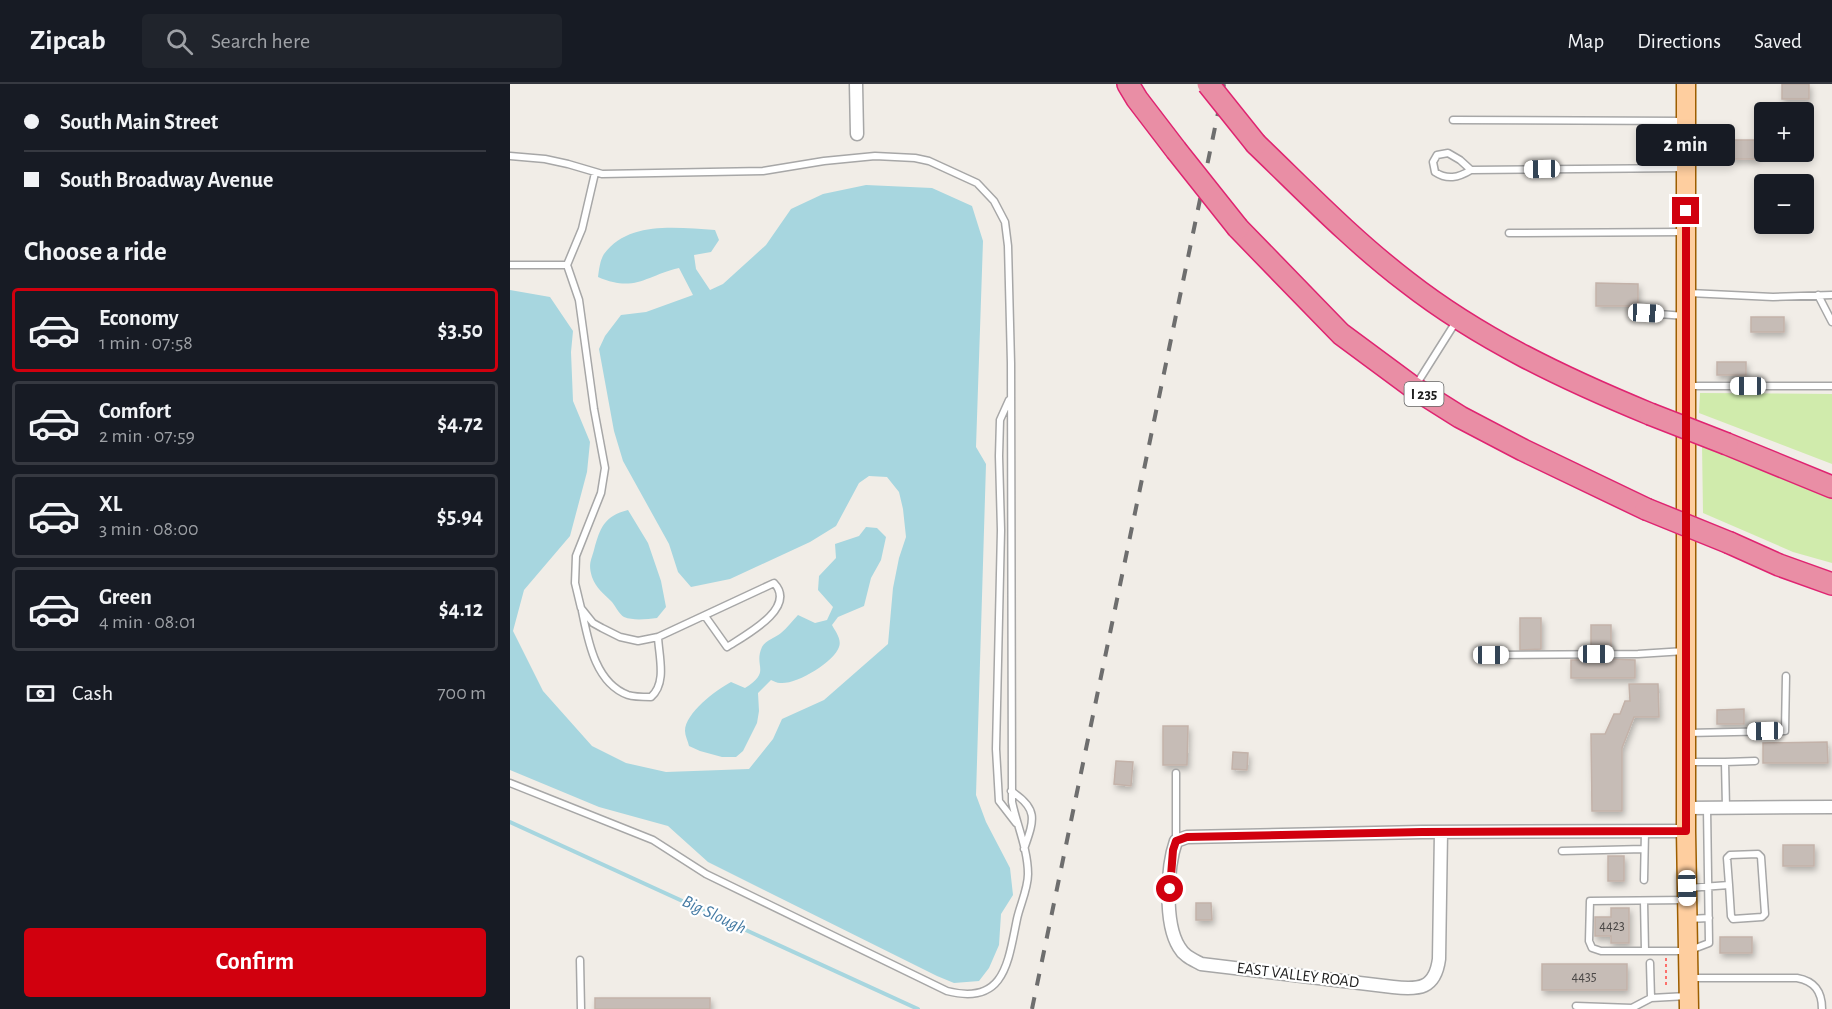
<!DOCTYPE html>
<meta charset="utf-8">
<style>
body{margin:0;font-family:"Alegreya Sans",sans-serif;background:#20242c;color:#f1f3f6;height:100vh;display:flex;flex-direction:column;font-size:22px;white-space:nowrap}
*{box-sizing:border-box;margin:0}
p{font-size:20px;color:#9ea1a6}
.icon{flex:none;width:33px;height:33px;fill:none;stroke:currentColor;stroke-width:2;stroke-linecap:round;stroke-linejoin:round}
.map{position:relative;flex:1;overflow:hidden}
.details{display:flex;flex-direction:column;background:#171b24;width:510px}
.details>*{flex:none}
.hud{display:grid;align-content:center;height:132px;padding:0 24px;background:#171b24}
.controls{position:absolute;left:1244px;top:18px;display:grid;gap:12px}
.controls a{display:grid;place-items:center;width:60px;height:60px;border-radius:6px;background:#171b24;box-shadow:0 3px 9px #0003;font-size:30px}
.end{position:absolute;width:27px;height:27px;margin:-14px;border:8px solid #d1000e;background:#fff;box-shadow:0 0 0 3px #fff}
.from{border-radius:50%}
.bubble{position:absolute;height:42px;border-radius:6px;background:#171b24;box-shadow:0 3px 9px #0003;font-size:20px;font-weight:600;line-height:42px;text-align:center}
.car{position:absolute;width:18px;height:36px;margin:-18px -9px;border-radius:8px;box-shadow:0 0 4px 2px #0007;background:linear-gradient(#fff 24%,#345 0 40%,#fff 0 76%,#345 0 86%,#fff 0)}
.hud b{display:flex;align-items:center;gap:21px;height:57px;font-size:22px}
.hud b+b{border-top:2px solid #363941}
.hud i{width:15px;height:15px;background:#f1f3f6}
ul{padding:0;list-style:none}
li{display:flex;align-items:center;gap:18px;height:84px;margin:0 12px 9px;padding:0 12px;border:3px solid #363941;border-radius:6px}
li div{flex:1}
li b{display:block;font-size:22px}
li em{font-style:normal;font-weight:600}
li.on{border-color:#d1000e}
li>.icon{width:54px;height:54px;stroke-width:1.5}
h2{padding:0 24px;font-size:27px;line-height:72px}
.pay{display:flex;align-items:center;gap:15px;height:66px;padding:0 24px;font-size:22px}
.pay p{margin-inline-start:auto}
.cta{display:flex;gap:12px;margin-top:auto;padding:12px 24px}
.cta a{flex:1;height:69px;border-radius:6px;background:#d1000e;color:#fff;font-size:24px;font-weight:600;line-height:69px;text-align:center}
header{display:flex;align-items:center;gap:36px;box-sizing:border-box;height:84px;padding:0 30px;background:#171b24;border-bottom:2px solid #363941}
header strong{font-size:28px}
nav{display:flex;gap:33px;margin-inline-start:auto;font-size:21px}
.search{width:420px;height:54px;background:#20242c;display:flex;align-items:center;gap:15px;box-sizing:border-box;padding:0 21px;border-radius:6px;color:#9ea1a6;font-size:22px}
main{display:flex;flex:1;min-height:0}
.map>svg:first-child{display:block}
.grass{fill:#d0ebac}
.water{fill:#a7d6df}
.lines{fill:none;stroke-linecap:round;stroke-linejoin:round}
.stream{stroke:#a7d6df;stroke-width:4}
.building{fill:#c6bcb6;stroke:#c3b2a9;stroke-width:1.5;filter:url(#shadow)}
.service-casing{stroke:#a7a7a7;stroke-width:9}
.minor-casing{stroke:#a7a7a7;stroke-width:15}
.primary-casing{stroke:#9d5e00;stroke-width:21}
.motorway-casing{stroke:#df2471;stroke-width:24}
.path{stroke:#fc716c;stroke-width:2;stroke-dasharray:3 3;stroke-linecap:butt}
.service{stroke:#fff;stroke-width:6}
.minor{stroke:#fff;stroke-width:12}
.primary{stroke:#fece9f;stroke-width:18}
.motorway{stroke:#e98ea5;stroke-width:21}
.rail{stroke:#6e6e6e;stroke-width:4;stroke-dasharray:12 12;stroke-linecap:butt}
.motorway-bridge-casing{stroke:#df2471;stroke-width:24;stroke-linecap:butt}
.motorway-bridge{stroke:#e98ea5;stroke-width:21}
.route{stroke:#d1000e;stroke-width:8}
.labels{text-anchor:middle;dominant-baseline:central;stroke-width:4.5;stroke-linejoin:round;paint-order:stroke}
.number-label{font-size:14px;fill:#4a4746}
.shield{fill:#fff;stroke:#636363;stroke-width:1.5}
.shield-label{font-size:15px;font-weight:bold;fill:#202020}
.street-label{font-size:16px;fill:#202020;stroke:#fff}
.water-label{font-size:18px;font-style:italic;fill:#447aa3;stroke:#fff}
</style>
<header>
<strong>Zipcab</strong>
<div class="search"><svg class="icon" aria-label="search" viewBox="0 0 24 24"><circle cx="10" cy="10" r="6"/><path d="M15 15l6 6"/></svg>Search here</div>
<nav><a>Map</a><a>Directions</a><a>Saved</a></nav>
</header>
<main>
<section class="details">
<div class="hud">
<b><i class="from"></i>South Main Street</b>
<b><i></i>South Broadway Avenue</b>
</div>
<h2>Choose a ride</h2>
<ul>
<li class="on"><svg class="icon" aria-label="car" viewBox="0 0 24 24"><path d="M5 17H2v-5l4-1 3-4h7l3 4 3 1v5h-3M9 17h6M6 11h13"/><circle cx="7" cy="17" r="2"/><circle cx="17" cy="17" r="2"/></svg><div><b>Economy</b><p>1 min · 07:58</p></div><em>$3.50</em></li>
<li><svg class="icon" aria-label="car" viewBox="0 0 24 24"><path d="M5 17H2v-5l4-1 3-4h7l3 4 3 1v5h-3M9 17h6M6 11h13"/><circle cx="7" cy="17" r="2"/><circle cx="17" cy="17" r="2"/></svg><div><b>Comfort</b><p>2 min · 07:59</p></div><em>$4.72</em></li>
<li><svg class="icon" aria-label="car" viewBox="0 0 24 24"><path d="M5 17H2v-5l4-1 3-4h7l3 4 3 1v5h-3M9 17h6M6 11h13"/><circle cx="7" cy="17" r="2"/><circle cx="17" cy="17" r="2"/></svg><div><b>XL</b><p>3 min · 08:00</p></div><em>$5.94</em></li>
<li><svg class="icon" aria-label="car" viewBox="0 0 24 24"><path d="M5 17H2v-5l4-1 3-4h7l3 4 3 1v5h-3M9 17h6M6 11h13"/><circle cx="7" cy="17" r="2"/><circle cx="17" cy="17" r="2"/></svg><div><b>Green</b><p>4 min · 08:01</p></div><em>$4.12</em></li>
</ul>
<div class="pay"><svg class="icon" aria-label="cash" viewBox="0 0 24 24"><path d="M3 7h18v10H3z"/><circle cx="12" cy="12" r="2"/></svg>Cash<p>700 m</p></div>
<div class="cta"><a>Confirm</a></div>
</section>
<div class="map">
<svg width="1322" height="925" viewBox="0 0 1322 925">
<defs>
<filter id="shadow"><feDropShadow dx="2" dy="4" stdDeviation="3" flood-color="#0004"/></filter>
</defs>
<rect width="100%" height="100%" fill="#f1ede7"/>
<path class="grass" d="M1190,309L1322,310V380L1189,329Z
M1192,360L1322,410V479L1283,468L1193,429Z"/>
<path class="water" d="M356,101L422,104L462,122L473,157L466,363L476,380L466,711L476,738L500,784L503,811L491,830L489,861L479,884L469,897L444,899L427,892L198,778L158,742L89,723L0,686V206L40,213L63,247L61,268L63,317L80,358L77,388L60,452L14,506L3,547L33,607L82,662L116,679L156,688L239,685L263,655L272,635L314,616L378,560L383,504L389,474L396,453L393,425L389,408L377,393L359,392L349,399L326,442L300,458L220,495L181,503L168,488L159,460L113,377L104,347L89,265L95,252L111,231L136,228L183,211L169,184C135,192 125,209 88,193C89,186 90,176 94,170C119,136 169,144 205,146L209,156L201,168L184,171L186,185L200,206L213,200L256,161L281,125L313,110Z
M118,426L138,459L151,497L156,523L147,534C137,535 124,537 114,533C109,530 106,523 102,518C94,510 86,504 82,493C78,480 81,477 84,466C90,444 94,432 118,426Z
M356,443L367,444L376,453L371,476L361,494L354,522L328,533L322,541C325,547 332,555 329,563C324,578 286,601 270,599C267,599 264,597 261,596L248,609L249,627L247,639L233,667L226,673H212L190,667L179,662C178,657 175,652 175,647C175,629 206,606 221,598L235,604C262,587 243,583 252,563C256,556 265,554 271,549C277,544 282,537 288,531L305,539L317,536L323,523L308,506L309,492L326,474L325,460L349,452Z"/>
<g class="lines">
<path class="stream" d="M0,738L408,925"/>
</g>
<path class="building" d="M1272,0H1299V15H1272Z
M1222,56H1246V75H1222Z
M1086,199L1128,200V222H1086Z
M1241,233H1274V248H1241Z
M1207,278H1236V291H1207Z
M1010,534H1031V565L1010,566Z
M1081,541H1101V565H1081Z
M1101,575L1125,576V594H1061V576Z
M1119,600H1148L1149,633H1124L1112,664V727H1082L1081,650H1095L1104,630H1110L1115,617H1120Z
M1234,625V640H1207V626Z
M653,642H678L677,681H653Z
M1317,658L1318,679H1253V659Z
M723,668L738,669L737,686L722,685Z
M606,677L623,678L621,702L604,700Z
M1273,761H1304V782H1273Z
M1098,772H1114V797H1098Z
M686,819H701L702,836H686Z
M1101,824H1119V859H1101V852H1085V833H1101Z
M1210,853H1242V869H1210Z
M1032,880H1117V906H1032Z
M85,914H200V925H85Z"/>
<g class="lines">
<defs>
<path id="service" d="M943,36L1175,37
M0,72L35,75L58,80L92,90L253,87L314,77L365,72L405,74L419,77L467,99L484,117L495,138L498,162L501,279L502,718C507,741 518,766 518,790C518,805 510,821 507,835C498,878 495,922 437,907L196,790L143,756L0,699
M961,86L950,76L938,69L927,71L923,78L925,88C937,96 948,94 961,86L1175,84
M999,149L1175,148
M0,181H57L72,145L85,89
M57,181L69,216L84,325L95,384L91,409L66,472L65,499L71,524L83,539L92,544L110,553L128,557L148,553L264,499C288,524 234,552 217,563L195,532
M1179,209L1263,213L1322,211
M1308,211L1322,238
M1136,229L1175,232
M906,301L947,236
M1179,302H1322
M499,316L490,336L489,372L491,446L486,665L489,717L506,739
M72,527C78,556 85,599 118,611C124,613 134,613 141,613C157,599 149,573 148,553
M980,571L1128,570L1175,567
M1177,649L1275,647L1276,592
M1177,678H1215
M666,689V757
M501,707C529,725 524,736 514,765
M1216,723L1215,678L1245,677
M1052,767L1134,765
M1134,796L1135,747
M1178,804L1219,801L1221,832L1223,835L1252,833L1255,830L1251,773L1248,770L1220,771L1217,774L1219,801
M1176,816L1080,817L1079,857L1082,864L1091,867H1178L1199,859L1197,724
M1134,817L1135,867
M1178,835L1199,834
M70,876L71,925
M1140,879L1141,914
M1182,894H1287C1304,897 1312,907 1312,925
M1066,922L1122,924L1141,914L1177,912"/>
<path id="minor" d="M346,0L347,50
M1176,724L1322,723
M931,748L929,875C925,905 909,906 883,903L691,880C682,875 674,872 669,863C654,839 657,783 666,757L677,753L912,748L1176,747"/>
<path id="primary" d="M1176,0V747L1179,925"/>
<path id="motorway" d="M618,0L627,15L666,66
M746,60C795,107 843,157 897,198C970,255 1055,295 1140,330
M728,144L831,250L904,304L950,333L1013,366L1136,425
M1217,360L1322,403
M1220,459L1269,481L1322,500"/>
</defs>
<use href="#service" class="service-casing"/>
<use href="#minor" class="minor-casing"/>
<use href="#primary" class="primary-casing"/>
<use href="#motorway" class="motorway-casing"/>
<path class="path" d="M1156,874V904"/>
<use href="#service" class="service"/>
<use href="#minor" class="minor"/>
<use href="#primary" class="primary"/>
<use href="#motorway" class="motorway"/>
<path class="rail" d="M522,925L714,0"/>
<defs>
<path id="motorway-bridge" d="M698,0L746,60
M666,66L728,144
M1140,330L1217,360
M1136,425L1220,459"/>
</defs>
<use href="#motorway-bridge" class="motorway-bridge-casing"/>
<use href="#motorway-bridge" class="motorway-bridge"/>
</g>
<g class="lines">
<path class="route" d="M660,805L663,766L666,757L677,753L912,748L1176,747V127"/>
</g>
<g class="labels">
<g class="number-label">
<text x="1102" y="842">4423</text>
<text x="1074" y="893">4435</text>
</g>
<rect class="shield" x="894.5" y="298" width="39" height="24" rx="4.5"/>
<g class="shield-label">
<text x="914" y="310">I 235</text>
</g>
<g class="street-label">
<text transform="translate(788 891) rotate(7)">EAST VALLEY ROAD</text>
</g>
<g class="water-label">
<text transform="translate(204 831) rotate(25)">Big Slough</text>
</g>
</g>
</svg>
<div class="controls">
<a>+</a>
<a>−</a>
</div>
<i class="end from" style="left:660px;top:805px"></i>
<i class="end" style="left:1176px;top:127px"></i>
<div class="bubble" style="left:1126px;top:40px;width:99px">2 min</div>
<i class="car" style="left:1032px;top:85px;rotate:269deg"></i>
<i class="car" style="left:1136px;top:229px;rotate:93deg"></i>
<i class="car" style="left:1238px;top:302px;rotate:270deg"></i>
<i class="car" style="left:1086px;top:570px;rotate:90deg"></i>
<i class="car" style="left:981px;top:571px;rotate:90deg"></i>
<i class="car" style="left:1255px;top:647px;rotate:269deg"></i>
<i class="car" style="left:1177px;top:804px;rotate:179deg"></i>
</div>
</main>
